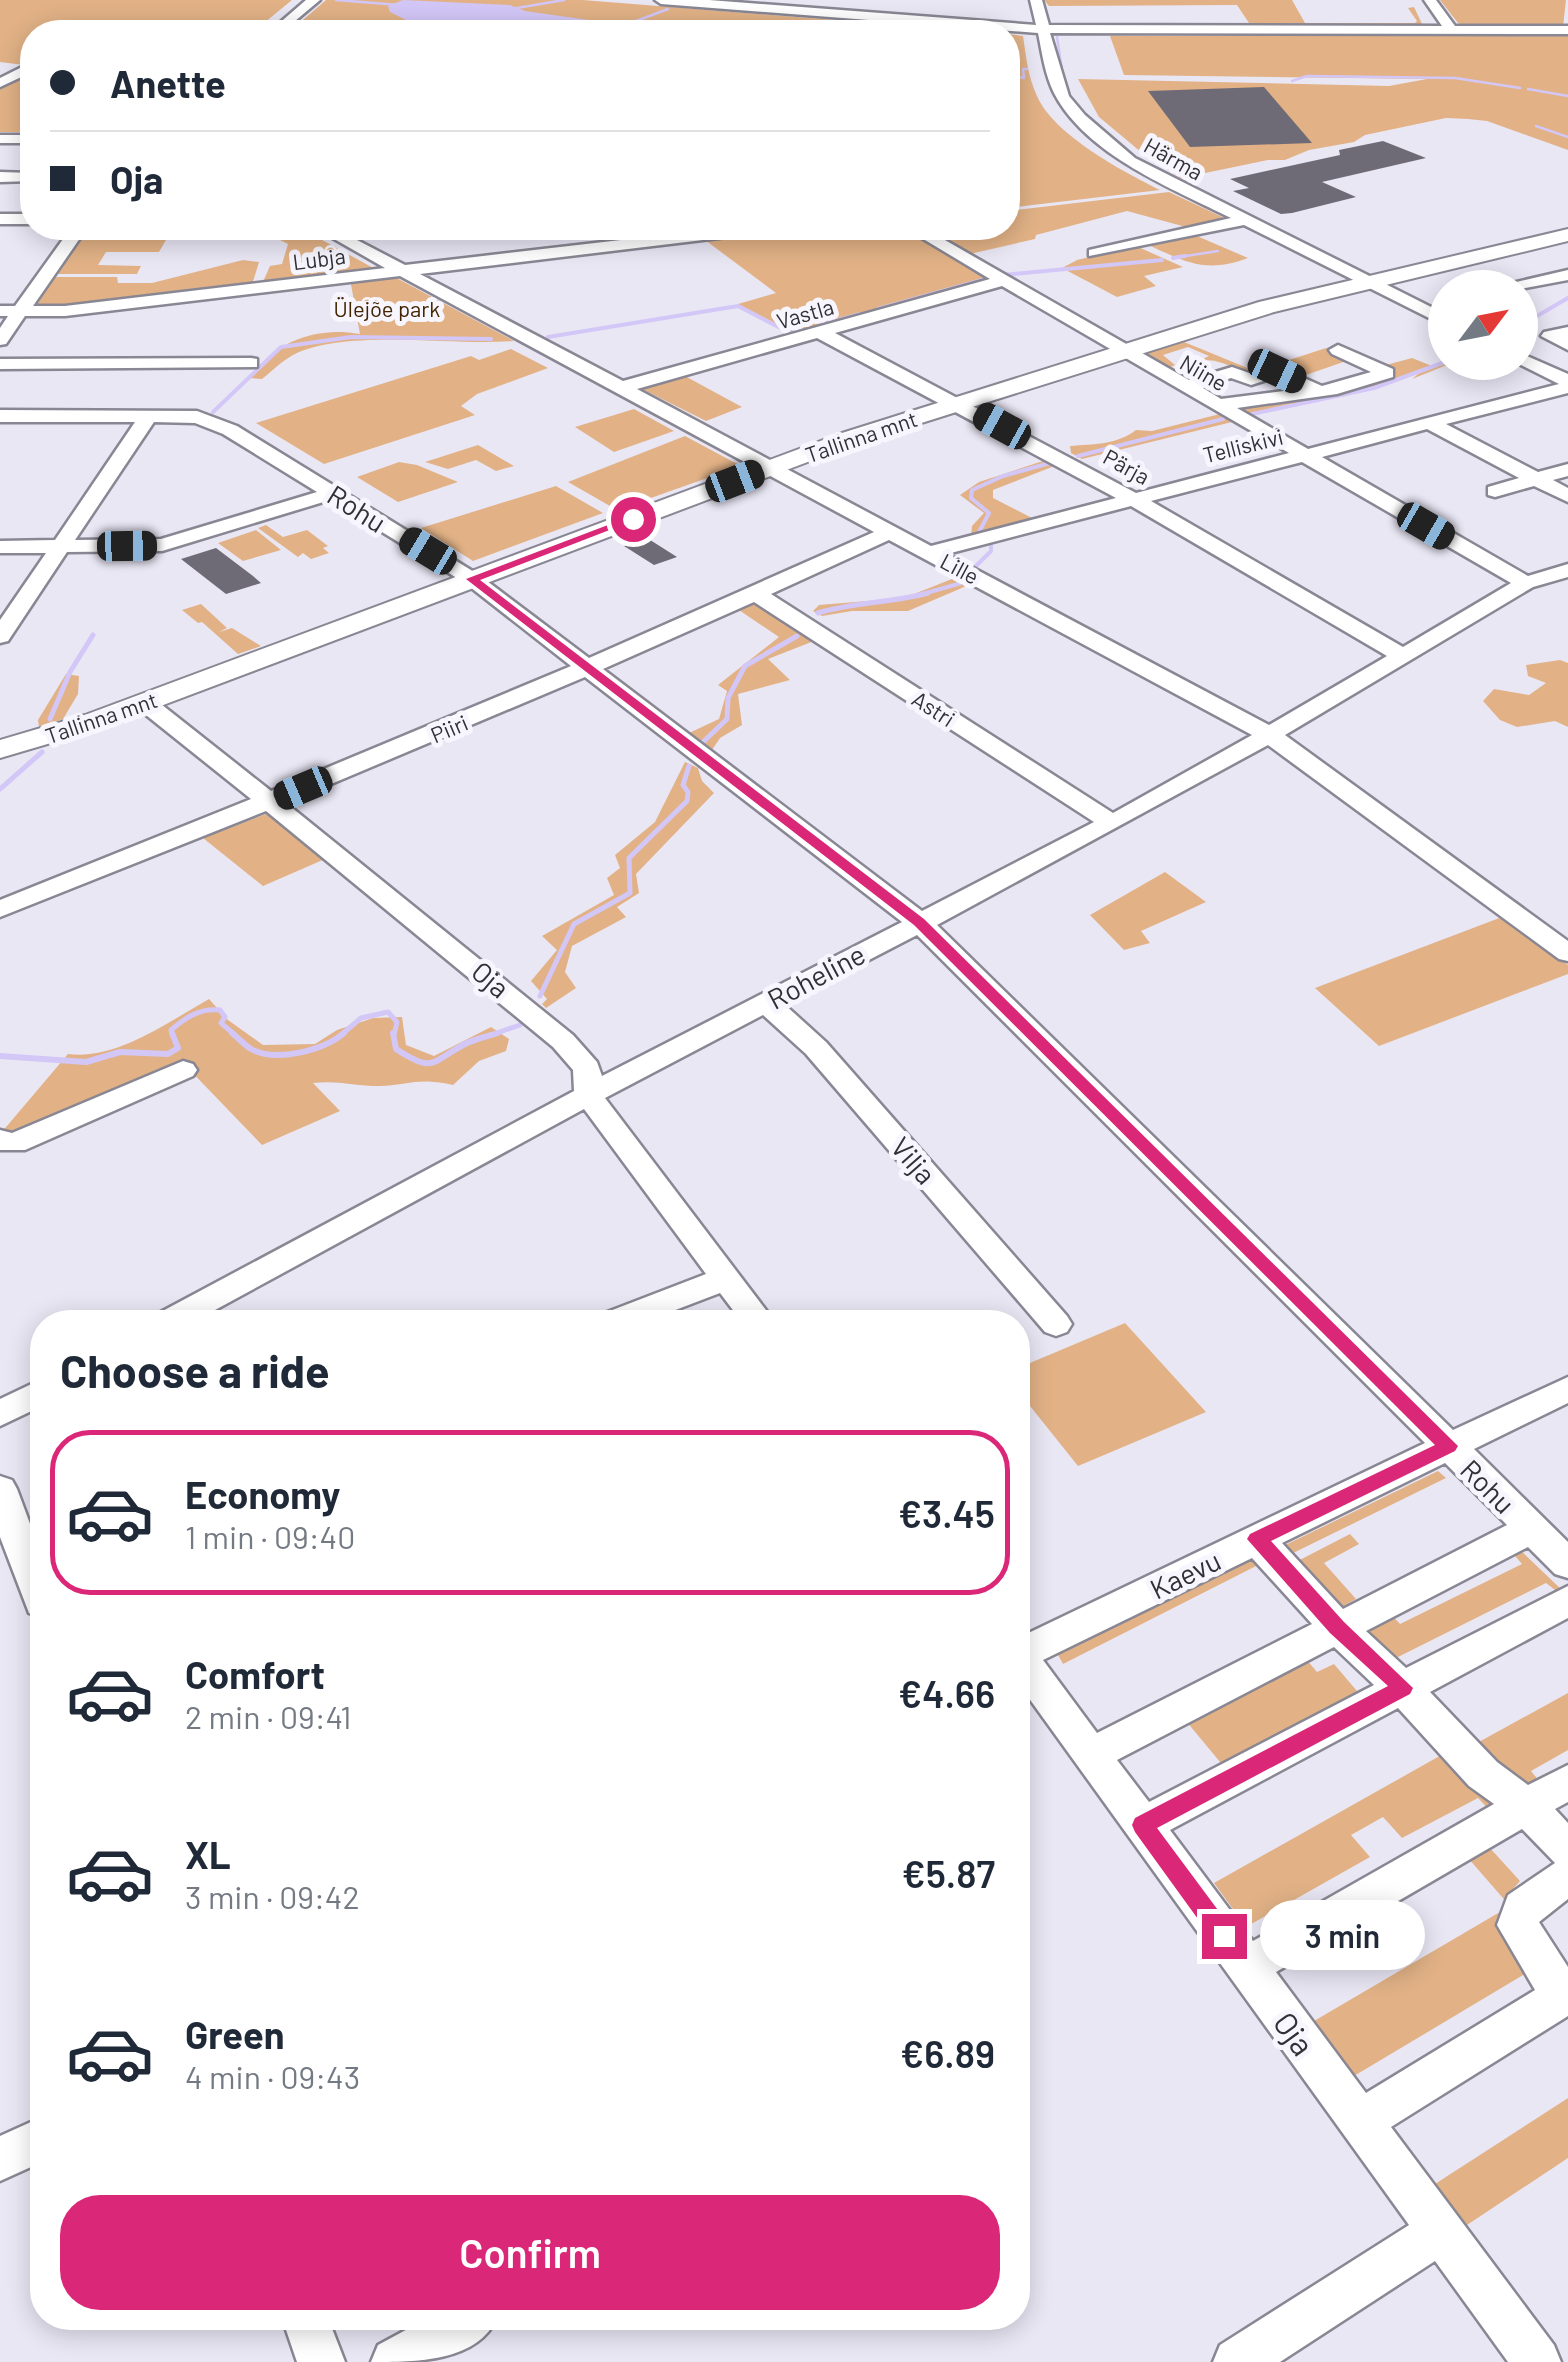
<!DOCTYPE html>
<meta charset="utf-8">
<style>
body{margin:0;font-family:Barlow,sans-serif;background:#f2f2f3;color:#1f2937;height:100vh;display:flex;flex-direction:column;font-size:38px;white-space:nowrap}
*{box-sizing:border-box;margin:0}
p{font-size:32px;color:#747a83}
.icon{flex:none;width:55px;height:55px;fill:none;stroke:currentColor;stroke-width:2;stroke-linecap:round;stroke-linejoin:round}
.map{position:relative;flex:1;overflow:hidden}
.details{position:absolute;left:30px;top:1310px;width:1000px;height:1020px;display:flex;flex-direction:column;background:#fff;border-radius:40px;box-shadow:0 5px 25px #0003}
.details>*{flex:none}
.top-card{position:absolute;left:20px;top:20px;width:1000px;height:220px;border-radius:40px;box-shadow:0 5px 25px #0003;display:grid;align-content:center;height:220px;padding:0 30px;background:#fff}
.needle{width:65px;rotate:58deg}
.controls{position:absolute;left:1428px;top:270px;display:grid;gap:20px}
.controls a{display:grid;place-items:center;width:110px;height:110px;border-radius:50%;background:#fff;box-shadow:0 5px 25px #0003;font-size:50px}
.end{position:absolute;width:45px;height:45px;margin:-22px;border:12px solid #db2777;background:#fff;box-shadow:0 0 0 5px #fff}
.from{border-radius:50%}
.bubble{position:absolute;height:70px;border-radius:35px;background:#fff;box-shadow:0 5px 25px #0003;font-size:32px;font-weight:600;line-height:70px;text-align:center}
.car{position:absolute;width:30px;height:60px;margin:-30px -15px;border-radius:12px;box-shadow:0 0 8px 2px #0007;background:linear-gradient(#222 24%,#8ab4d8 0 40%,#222 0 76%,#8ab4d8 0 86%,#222 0)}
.top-card b{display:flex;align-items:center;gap:35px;height:95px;font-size:38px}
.top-card b+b{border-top:2px solid #e0e1e3}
.top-card i{width:25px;height:25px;background:#1f2937}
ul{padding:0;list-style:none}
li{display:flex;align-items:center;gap:30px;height:165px;margin:0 20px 15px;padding:0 10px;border:5px solid transparent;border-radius:40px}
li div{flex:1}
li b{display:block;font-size:38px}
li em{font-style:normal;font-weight:600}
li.on{border-color:#db2777}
li>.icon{width:90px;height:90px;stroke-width:1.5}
h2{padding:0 30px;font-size:45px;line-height:120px}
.primary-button{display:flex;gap:20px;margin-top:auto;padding:20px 30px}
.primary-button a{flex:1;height:115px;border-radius:40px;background:#db2777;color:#fff;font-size:40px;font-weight:600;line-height:115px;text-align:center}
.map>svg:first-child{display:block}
.green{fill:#e2b286}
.water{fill:#d3c7f7}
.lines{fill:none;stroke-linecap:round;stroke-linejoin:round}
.stream-far3{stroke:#d3c7f7;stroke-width:2.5}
.stream-far2{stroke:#d3c7f7;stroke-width:4}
.stream-far1{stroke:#d3c7f7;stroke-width:5}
.stream{stroke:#d3c7f7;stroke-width:6}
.building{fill:#6e6b77}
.minor-casing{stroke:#898793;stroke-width:5}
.major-casing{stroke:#898793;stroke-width:4}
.minor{fill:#fff;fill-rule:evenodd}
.major{fill:#fff;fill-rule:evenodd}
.route{fill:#db2777}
.labels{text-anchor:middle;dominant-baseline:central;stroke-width:10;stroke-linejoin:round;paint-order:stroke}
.far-street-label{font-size:22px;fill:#313035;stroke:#f7f6fe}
.far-park-label{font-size:22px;fill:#442400;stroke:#f7f6fe}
.street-label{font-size:28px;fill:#313035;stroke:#f7f6fe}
.near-street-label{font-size:32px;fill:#313035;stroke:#f7f6fe}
</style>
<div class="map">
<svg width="1568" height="2362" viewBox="0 0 1568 2362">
<rect width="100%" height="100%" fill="#eae7f5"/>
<path class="green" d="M0,0H292L253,32H32V66L0,62Z
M326,0H583L984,32H289Z
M1044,0H1292L1305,23H1415L1417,21L1408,8L1414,7L1424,28L1228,26L1249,23L1237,5L1049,6Z
M1440,0H1566L1563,27H1468L1458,23Z
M1433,32H1568V150L1487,121L1468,119L1446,118L1365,135L1354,142L1309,150L1285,160H1268L1181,178L1147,157L1099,117L1078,79L1389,86L1427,79L1124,75L1110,36L1544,35Z
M1008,34L1023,36C1026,56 1028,77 1037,96C1054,135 1122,171 1160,190L1008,208Z
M32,74V132H0V87Z
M1169,192L1233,222L1197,230L1127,211L1036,235L1035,239L961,256L913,228H1008V211Z
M173,228L159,252H106L98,265L141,266L137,274H57L86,229Z
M793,228H901L990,279L796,334L738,304L776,293L705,240Z
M1190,233L1248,258C1205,274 1186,262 1146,244Z
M313,235L377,270L262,284L270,266L282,264L288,244L280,240Z
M1136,246L1183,267L1144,276L1156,286L1117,297L1062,268L1077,260Z
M243,260L259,262L252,285L69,309L36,307L53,277H117L118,283H152Z
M391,275L514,341C452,346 344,328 293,355C282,361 272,371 262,379L249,378C275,342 315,326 360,334L350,279Z
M1184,342L1255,371L1326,348L1352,359L1303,376L1281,366C1237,383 1234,358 1200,360L1209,356L1188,347L1163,355L1175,365L1167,369L1140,355Z
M511,349L548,368L477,394L461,406L475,415L324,464L256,423L471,356L479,360Z
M1412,358L1432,366L1445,360L1452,363L1412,379L1423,370L1345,396L1242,415L1227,406L1341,391L1395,371L1386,365Z
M683,375L742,407L706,421L640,388Z
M634,409L674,431L614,452L575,427Z
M1220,414L1232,422L1082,459L1071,453L1070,446C1094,444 1116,445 1136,430L1152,431Z
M685,436L741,466L617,510L568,482Z
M478,445L514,466L496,471L476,460L448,469L425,462Z
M1046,460L1057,465L993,490V498L1034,519L971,537L972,526L984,513L960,495L979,482Z
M399,462L417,465L458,482L398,502L357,477Z
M556,486L603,513L473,561L421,528Z
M266,525L283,537L307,530L328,546L323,548L329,553L311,559L303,553L298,557L258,528Z
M256,530L281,550L243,561L218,543Z
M957,577L971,584L908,611H852L822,616L813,611L819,605L904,598Z
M757,601L814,641L768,659L790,680L738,694L742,725L720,738L712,750L689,733L719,719L727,691L718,685L779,637L736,608Z
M201,604L227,628L219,632L232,628L261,646L238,654L202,622L198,623L182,610Z
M1560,660L1568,663V727L1555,721L1517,727L1500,720L1483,701L1494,689L1529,695L1546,683L1528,676L1526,665Z
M66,674L79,676L78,694L63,719L39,727L38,720Z
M685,762L698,768L702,781L714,793L636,874L639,893L617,907L626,917L572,946L565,972L576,988L546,1008L542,1004L547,999L531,981L557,950L542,936L614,895L607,878L620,868L615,855L655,822Z
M266,814L325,859L263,886L203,838Z
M1165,872L1206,902L1141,931L1150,943L1124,950L1090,915Z
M1502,917L1568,965V974L1379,1046L1315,988Z
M209,999L228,1020L263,1045L315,1044L337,1030L373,1018L402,1017L406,1045L434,1056L491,1027L509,1039L506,1051L479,1061L453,1085C417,1077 411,1085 379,1086C356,1086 336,1080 313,1083L340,1111L262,1145L184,1064L20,1135L1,1133L68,1054C117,1060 168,1022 209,999Z
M1125,1323L1206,1412L1078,1466L1018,1391V1368Z
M1438,1471L1446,1478L1285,1557L1277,1549Z
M1350,1534L1359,1544L1324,1563L1356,1599L1333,1612L1290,1565Z
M1517,1547L1563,1591L1559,1593L1546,1583L1386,1663L1352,1630L1389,1612L1400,1624L1522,1564L1510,1550Z
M1256,1558L1262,1563L1063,1664L1057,1653Z
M1306,1659L1317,1672L1334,1664L1357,1691L1377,1681L1383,1688L1225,1768L1186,1721Z
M1568,1693V1750L1531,1771L1544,1787L1525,1794L1477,1743Z
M1452,1749L1499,1801L1494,1815L1478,1798L1402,1838L1383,1817L1351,1835L1370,1857L1246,1927L1214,1883Z
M1489,1847L1520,1881L1511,1891L1509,1905L1468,1858Z
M1505,1909L1535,1968L1354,2076L1314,2021Z
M1568,2098V2158L1464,2227L1435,2184Z"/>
<path class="water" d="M403,0L510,5L525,11L638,27L614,32L512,23L441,26L410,22L390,12L388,6Z"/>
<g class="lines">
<path class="stream-far3" d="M336,0L399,5
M511,9L564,0
M623,26L668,9
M625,30L644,32
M1057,37L1062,70
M1008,75L1024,78L1023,69H1027
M1292,81L1307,76L1455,78L1520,88
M1528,89L1568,96
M1536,126L1568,137
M1173,258L1218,251"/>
<path class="stream-far2" d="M1173,258L1185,256
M1002,275L1162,260
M878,309L982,280
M1525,323L1568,298
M821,325L860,314
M548,337L738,306L790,333L801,330
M213,412L281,347L351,337L491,339
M1252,414L1374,388L1445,362
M1078,456L1223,419
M978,534L989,513L971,498L972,490L1003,476L1050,463
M975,567L991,551V546
M919,595L965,582"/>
<path class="stream-far1" d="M818,613C854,602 891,603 928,593
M50,719L70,672L93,635
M701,744L727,719L728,698L745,666L797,636
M0,789L42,752
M540,996L574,924L630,893L629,858L687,801L688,792L683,785L689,766
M173,1035L171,1030C186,1017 200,1008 220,1010L225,1017L221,1023L235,1035
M341,1035L361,1018L388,1012L397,1022L394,1035
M491,1035L520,1025"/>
<path class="stream" d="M232,1033C238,1038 245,1045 251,1049C276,1063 324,1050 344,1033
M393,1033L396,1049C436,1075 431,1061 467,1043C476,1039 488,1036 498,1033
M0,1056L86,1062L120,1052L168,1054L178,1048L172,1033"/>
</g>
<path class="building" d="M1264,87L1312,143L1190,147L1148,91Z
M1383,141L1426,158L1322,182L1356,197L1292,213L1281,214L1233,191L1249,188L1230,179L1340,155L1339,150Z
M647,538L677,557L654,565L624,546Z
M216,548L253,576L261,583L226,594L181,559Z"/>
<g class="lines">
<defs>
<path id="minor" d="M306,0H320L282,32H269Z
M655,0H709L1036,25L1030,0H1042L1049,25L1442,26L1424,0H1436L1455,26H1568V34L1050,33L1069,96L1085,115L1135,158L1445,314V326L1244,225L1089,256V250L1231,218C1173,189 1086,155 1054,93C1045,75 1042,53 1038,33L661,4Z
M24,66H32V72L0,87V78Z
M0,135H32V143H0Z
M0,172L32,173V181L0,182Z
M0,214H32V224H0Z
M71,228H87L33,306H65L385,268L315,228H334L405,265L725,228H769L761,233L420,274L623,381L990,279L905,228H924L1189,380L1232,367L1252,374L1277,366L1322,386L1371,372L1332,354L1329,350L1338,345L1393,369V377L1337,394L1237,408L1308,449L1559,384L1515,362H1520V353L1568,374V393L1446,424L1538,472L1568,464V476L1553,480L1568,488V502L1534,486L1495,497L1488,495V487L1519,478L1427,429L1322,457L1528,576L1568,564V577L1533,587L1285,735L1568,941V961L1559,959L1268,745L937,925L1453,1430L1568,1377V1403L1474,1449L1568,1542V1578L1555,1574L1528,1547L1366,1631L1406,1668L1568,1586V1618L1430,1692L1497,1762L1528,1785L1568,1765V1802L1555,1809L1568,1823V1899L1539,1922L1568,1967V2016L1391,2127L1554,2345L1561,2362H1508L1435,2261L1280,2362H1213L1220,2345L1409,2225L1018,1683V1638L1425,1443L917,935L784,1004L826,1042L1067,1316L1072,1324L1067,1332L1056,1336L1045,1332L806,1054L763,1015L605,1098L775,1322H742L720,1293L644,1322H597L602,1314L706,1274L584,1109L193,1322H152L157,1314L574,1091L573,1070L553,1047L266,811L0,917V900L251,799L136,707L133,702L136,697H152L271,791L571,666L465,583L330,500L162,551L67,552L8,641L0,643V620L46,553H0V541L55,540L135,422H0V410L197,411L237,426L479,575L589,658L874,532L400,276L65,316H25L6,344L0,345V328L8,316H0V306H15ZM1002,286L1289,453L1136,493L835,333ZM817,338L1116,498L931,546L637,389ZM1276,377L1299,389L1221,399L1203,388L1231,378L1251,385ZM154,422L195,423L223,434L317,492L161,539L75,540ZM1302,462L1511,583L1403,647L1151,501ZM1131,506L1387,656L1269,725L947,554ZM889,540L1252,735L1113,813L771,594ZM754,602L1094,822L922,911L603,669ZM585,677L902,922L602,1076L597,1062L573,1035L286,803ZM1445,1463L1507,1525L1343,1609L1282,1543ZM1252,1558L1312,1624L1097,1733L1043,1660ZM1334,1647L1374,1685L1149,1802L1117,1760ZM1398,1708L1469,1786L1494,1804L1253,1941L1170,1830ZM1522,1829L1555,1863L1508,1895L1497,1925L1535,1990L1366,2093L1276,1972Z
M1568,270V280L1520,289L1490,288Z
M1568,327V350L1541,336L1544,332Z
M251,358L257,359V367L0,369V359Z
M183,1061L193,1064L197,1070L193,1076L25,1150H0V1130L12,1133Z
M42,1379V1406L0,1426V1399Z
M0,1476L12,1480L17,1489L42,1556V1618L29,1613L0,1537Z
M42,2117V2162L0,2181V2136Z
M282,2318H328L345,2362H297Z
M428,2318H497C477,2362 416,2362 371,2362L378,2345Z"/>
<path id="major" d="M1568,229V241L1274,312L858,443L105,727L0,758V740L85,715L842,433L1259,302Z"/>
</defs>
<use href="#minor" class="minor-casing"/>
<use href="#major" class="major-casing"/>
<use href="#minor" class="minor"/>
<use href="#major" class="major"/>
</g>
<path class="route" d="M629,517L638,519L480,580L924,919L1458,1446L1455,1451L1271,1541L1344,1622L1413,1688L1410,1694L1157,1828L1232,1929L1235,1936L1232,1944L1224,1947L1216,1944L1135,1832L1132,1825L1135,1818L1388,1686L1330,1633L1247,1539L1250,1534L1435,1445L914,925L466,579Z"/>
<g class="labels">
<g class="far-street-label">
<text transform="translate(1174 158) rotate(29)">Härma</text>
<text transform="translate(319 258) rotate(-7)">Lubja</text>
<text transform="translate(805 313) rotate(-16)">Vastla</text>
<text transform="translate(1204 372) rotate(30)">Niine</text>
<text transform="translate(861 436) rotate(-19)">Tallinna mnt</text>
<text transform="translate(1243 445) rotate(-14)">Telliskivi</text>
<text transform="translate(1127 466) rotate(29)">Pärja</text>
<text transform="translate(960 568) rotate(28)">Lille</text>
<text transform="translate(934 708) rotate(33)">Astri</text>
<text transform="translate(101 717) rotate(-19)">Tallinna mnt</text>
<text transform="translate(449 728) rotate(-23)">Piiri</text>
</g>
<g class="far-park-label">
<text x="387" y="308">Ülejõe park</text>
</g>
<g class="street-label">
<text transform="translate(357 508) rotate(32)">Rohu</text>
<text transform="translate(816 976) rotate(-28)">Roheline</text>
<text transform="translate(491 979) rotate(40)">Oja</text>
<text transform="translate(914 1160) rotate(49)">Vilja</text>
<text transform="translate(1488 1486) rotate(45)">Rohu</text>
<text transform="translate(1185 1574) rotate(-26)">Kaevu</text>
</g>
<g class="near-street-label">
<text transform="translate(1295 2033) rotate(54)">Oja</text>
</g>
</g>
</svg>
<div class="controls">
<a><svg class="needle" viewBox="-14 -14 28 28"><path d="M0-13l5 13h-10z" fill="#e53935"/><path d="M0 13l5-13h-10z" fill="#747a83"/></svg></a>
</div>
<i class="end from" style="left:633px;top:519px"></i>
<i class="end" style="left:1224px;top:1936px"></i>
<div class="bubble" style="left:1260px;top:1900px;width:165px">3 min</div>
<i class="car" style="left:1277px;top:371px;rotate:115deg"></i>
<i class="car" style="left:1002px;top:426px;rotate:299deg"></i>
<i class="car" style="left:735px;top:481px;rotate:69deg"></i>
<i class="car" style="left:1426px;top:526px;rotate:120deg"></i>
<i class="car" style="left:127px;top:546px;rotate:89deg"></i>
<i class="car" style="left:428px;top:551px;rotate:301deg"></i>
<i class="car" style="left:303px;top:788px;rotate:247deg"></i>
<div class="top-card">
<b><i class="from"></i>Anette</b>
<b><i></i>Oja</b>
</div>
<section class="details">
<h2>Choose a ride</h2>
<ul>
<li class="on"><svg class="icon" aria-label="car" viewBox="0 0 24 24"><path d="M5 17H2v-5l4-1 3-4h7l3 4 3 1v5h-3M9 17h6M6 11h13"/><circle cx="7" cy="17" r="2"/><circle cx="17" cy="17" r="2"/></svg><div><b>Economy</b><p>1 min · 09:40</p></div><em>€3.45</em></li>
<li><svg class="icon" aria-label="car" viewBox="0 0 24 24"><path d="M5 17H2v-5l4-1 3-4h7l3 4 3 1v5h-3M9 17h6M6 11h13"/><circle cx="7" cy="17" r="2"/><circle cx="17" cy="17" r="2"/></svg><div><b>Comfort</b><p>2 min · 09:41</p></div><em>€4.66</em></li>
<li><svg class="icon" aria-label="car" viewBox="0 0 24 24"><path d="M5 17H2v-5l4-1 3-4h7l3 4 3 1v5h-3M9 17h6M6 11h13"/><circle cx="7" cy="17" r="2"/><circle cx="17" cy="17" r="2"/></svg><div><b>XL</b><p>3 min · 09:42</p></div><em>€5.87</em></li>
<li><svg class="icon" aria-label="car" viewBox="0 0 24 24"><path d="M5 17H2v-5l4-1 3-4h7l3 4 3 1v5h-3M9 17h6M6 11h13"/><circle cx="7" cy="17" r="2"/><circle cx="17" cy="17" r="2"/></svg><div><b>Green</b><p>4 min · 09:43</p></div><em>€6.89</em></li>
</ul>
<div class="primary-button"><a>Confirm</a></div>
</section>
</div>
